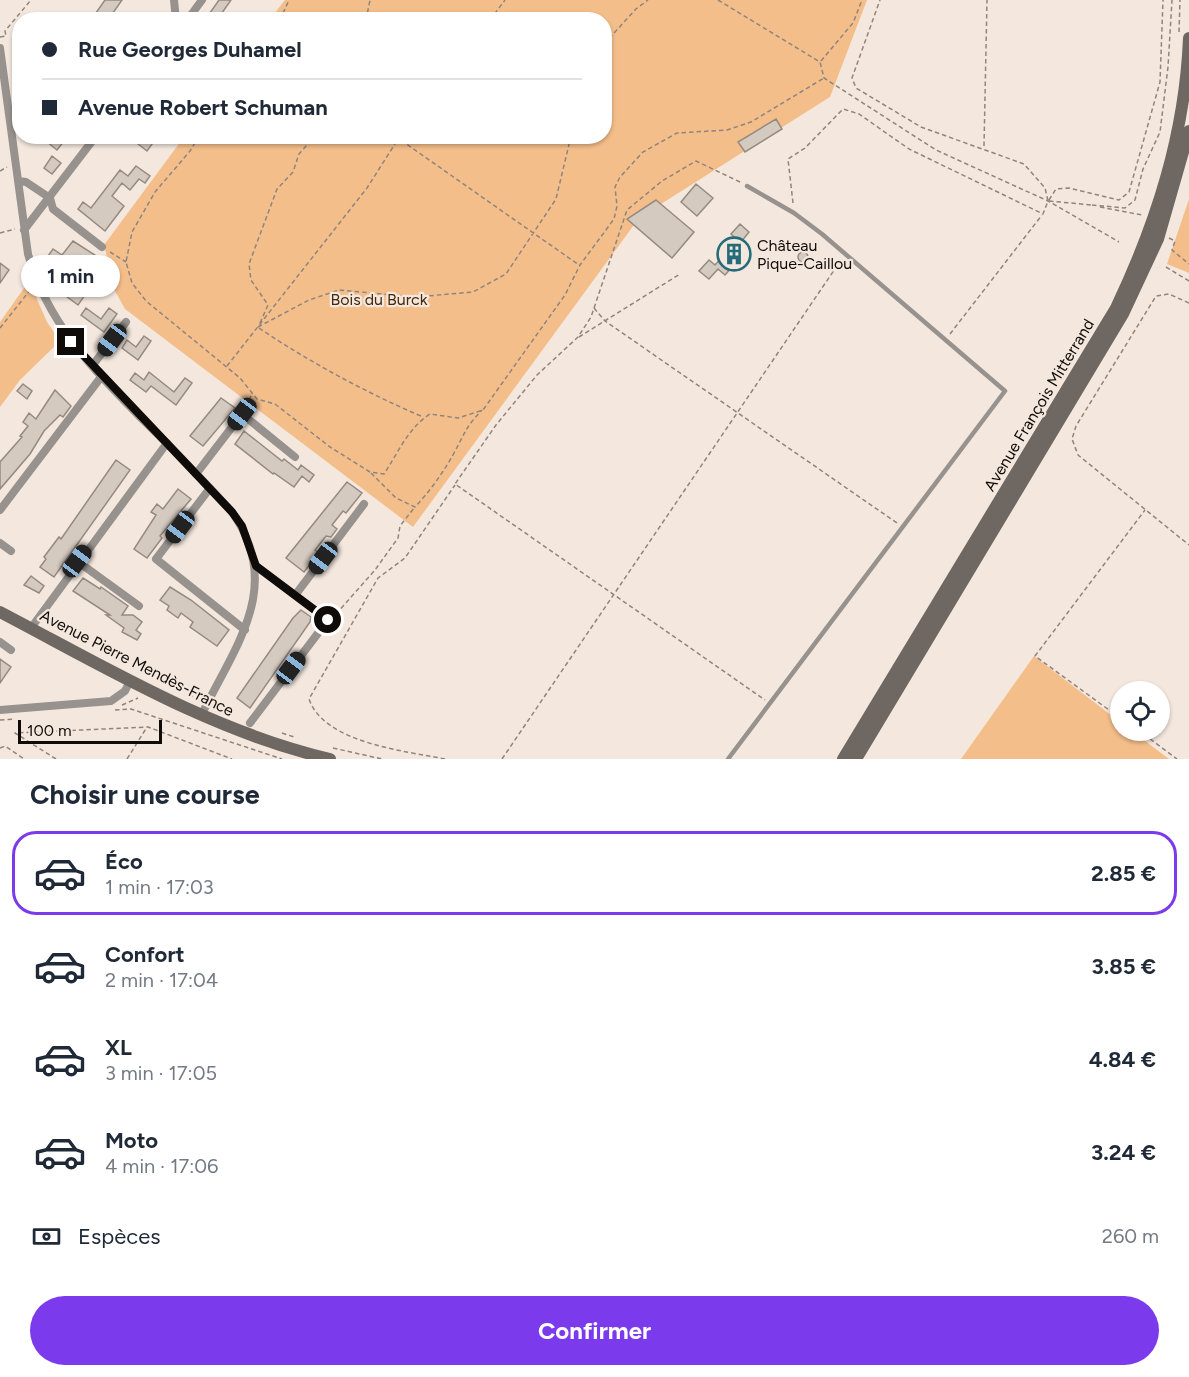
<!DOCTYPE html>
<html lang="fr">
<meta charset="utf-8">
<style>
body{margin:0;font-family:Figtree,sans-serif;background:#f2f2f3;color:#1f2937;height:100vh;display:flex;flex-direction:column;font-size:22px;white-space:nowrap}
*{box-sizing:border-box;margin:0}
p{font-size:20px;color:#747a83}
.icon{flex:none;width:33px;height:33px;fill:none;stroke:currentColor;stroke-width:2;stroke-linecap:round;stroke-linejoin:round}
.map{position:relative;height:759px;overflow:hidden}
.details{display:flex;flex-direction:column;background:#fff;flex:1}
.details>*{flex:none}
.hud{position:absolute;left:12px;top:12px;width:600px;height:132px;border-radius:24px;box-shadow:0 2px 4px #0004;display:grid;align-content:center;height:132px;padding:0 30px;background:#fff}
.tools{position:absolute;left:1110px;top:681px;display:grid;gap:12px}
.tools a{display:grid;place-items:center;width:60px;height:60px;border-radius:50%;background:#fff;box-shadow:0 2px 4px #0004;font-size:30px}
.scale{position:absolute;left:18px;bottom:15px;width:144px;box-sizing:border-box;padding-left:6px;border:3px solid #0f0b08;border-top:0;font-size:16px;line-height:21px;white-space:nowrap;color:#0f0b08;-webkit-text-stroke:4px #f4e8de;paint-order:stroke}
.end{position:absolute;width:27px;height:27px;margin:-14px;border:8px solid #0f0b08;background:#fff;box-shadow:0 0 0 3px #fff}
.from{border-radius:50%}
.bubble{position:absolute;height:42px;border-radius:21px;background:#fff;box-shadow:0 2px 4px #0004;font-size:20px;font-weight:700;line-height:42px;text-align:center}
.car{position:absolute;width:18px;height:36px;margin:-18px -9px;border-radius:8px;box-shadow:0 0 4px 2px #0007;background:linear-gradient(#222 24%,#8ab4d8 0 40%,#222 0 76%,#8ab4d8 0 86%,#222 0)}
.hud b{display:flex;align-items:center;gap:21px;height:57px;font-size:22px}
.hud b+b{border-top:2px solid #e0e1e3}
.hud i{width:15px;height:15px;background:#1f2937}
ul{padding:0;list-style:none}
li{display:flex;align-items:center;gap:18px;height:84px;margin:0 12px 9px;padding:0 18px;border:3px solid transparent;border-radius:24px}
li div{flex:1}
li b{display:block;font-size:22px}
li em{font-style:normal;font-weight:700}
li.selected{border-color:#7c3aed}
li>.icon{width:54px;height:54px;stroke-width:1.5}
h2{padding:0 30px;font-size:27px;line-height:72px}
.pay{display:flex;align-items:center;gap:15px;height:66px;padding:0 30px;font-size:22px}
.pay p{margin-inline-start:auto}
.primary-button{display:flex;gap:12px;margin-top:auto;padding:12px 30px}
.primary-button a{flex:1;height:69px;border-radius:36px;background:#7c3aed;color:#fff;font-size:24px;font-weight:700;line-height:69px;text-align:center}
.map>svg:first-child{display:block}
.green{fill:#f4be8b}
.building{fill:#d5cac0;stroke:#958a81;stroke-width:1.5}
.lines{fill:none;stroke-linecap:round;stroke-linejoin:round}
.path{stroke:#8e857e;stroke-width:1.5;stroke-dasharray:4.5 3;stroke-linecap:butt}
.lane{stroke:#97928e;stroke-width:4.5}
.street{stroke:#97928e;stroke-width:8}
.secondary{stroke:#6f6862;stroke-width:12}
.route{stroke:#0f0b08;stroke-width:8}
.labels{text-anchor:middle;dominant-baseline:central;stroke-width:4.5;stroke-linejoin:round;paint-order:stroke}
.poi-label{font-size:16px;fill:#0f0b08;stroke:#f4e8de;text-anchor:start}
.park-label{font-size:16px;fill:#44290b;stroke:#f4e8de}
.street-label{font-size:16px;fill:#0f0b08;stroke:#f4e8de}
</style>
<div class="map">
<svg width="1189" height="759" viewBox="0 0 1189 759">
<rect width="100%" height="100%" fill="#f4e8de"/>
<path class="green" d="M285,0H867L830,97L639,218L413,527L125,309L115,291L104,245L184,137L604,136V20L270,19Z
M1189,199V273L1167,264Z
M29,281L47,322L60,341L20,380L0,407V322Z
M1034,656L1120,722V730L1132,731L1169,759H961Z"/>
<path class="building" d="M105,0H122L108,20H91Z
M219,0H231L217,20H205Z
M776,119L782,129L745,152L738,142Z
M40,136H68L57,150Z
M128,136H158L147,151Z
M52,156L61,163L52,174L44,168Z
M136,166L150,176L145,183L139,179L130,190L122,183L112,196L124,206L105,231L78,209L83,202L91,208L120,170L128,176Z
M696,184L713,198L697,216L681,202Z
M656,200L694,232L672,258L627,219Z
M740,224L749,232L741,242L749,248L725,275L718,269L709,279L699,271L709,260L715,265L737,240L731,234Z
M73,241L101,259L90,273L100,280L95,287L92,285L78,305L62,293L68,285L76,291L85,280L48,256L53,249L62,255Z
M798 257a5 5 0 1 1 10 0a5 5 0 1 1-10 0Z
M0,263L9,270L0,283Z
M86,308L101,319L109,308L117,314L104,332L81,315Z
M144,336L151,341L138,360L122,348L127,340L136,347Z
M149,372L174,392L185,378L192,383L176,405L151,386L146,392L130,380L135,373L144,380Z
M23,384L32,391L27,399L17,391Z
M55,390L71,406L63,417L60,415L44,431L30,454L0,489V462L22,437L20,436L28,426L23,422L29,413L36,419Z
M221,398L235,408L203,446L190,436Z
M244,431L282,461L284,459L298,470L301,465L314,475L309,482L302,476L294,487L274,473L273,474L235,444Z
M116,460L130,470L54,577L40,567L46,559L44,557L59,537L61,539Z
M347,482L362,493L346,513L343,511L332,525L337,529L331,537L326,536L315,550L319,553L304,572L286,558Z
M178,489L191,499L160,536L162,538L147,558L134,549L156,515L151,512L157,504L163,509Z
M31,576L44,586L39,593L24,585Z
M83,578L100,589L101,587L128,606L122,615H133L142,622L136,630L141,634L137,640L122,632L124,628L106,615H110L73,591Z
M170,587L191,600L229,630L217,646L190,627L193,622L181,613L178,618L167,610L169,606L160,600Z
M301,610L311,617L310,622L250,708L237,698L293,618Z
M0,659L11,667L0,683Z"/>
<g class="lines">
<path class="path" d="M718,0L820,62L824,78L936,150L1048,201L1119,242
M280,20L289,0
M366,20L370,0
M490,20L505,0
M1179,32L1180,0
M0,37L6,36L5,31L31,0
M604,44L636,9L648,0
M821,61L853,23L862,0
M199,136L190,151L155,192L132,232L126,262L132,283L146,301L240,378L257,399L275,404L330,447L370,472L384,474C398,453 408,428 430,414L458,418L483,410L565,295L580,265L614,219L617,206L615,187L620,177L643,152L677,133L727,130L751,122L824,78
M395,136L579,265
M984,146L987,0
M0,171L7,167
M740,182L696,161L662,181L627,210L591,317L578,337L537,375L496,425L455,484L765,700
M1049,200L1056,189L1069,188L1119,200L1129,192L1160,82L1163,0
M1049,201L1092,205
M793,203L788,159L805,148L843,109L859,114L909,149L1043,214L1048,201L1045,188L1024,164L921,127L856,88L852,78L880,0
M1092,205L1125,208L1135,200L1143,169L1160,132L1168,67L1172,0
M1100,207L1142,215
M0,233L15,229
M1169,238L1175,241L1172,250L1189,264
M110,252L126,262
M1166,267L1189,281
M1189,303L1169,294L1156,296L1076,426L1072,439L1078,455L1189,545
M594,308L605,321L897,523
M260,323L268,305L251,280L249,264L277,189L293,172L299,154L315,136
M258,327L309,300L339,290L415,297L473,292L506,274L556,199L571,136
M0,328L31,289
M259,328C311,363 365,392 423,417
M950,334L1042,215
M579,337L680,274
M227,366L367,188L400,136
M246,405L251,396
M371,473L396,498L415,507C430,491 443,473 454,453C465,433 465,428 482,410
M336,614L375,570L398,538L400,526L414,508
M188,696L201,697
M217,704L227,713
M122,705L138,698
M115,710L131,709L282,759
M1120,718L1035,656L1145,510
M0,720L14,719
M1138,730L1177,759
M282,733L294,737
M0,748L5,746L24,759
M333,748L382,759
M56,759L15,733L148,727L232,759
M127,759L147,727
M445,759C405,751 324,743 309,699L378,578L405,558L455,485
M502,759L841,260"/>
<path class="lane" d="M728,759L1005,391L822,234L794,213L747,186"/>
<path class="street" d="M174,0L176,20
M180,20L191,15L202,0
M0,48L28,254C47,323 94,370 142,419C173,449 203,480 232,512C285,587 234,647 201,716
M19,181L26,182L50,198L53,209L102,247
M24,230L96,136
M92,366L126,322
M196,474L242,414L295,457
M210,488L156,559L245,630
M0,510L101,377
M0,543L11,551
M77,561L139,606
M296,594L364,504
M31,628L167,443
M0,642L11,650
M0,710L111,701L125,691L130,681
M250,723L328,620L256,566"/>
<path class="secondary" d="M0,612C107,668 211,731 330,759
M843,759L1116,308C1157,222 1185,134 1189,38
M856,759L1123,314L1158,239L1189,131"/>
</g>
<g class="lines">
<path class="route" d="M71,342L232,512L242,526L256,566L328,620"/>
</g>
<defs>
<symbol id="building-ring" viewBox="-11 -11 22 22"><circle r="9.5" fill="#f4e8de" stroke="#256b7a" stroke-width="1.5"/><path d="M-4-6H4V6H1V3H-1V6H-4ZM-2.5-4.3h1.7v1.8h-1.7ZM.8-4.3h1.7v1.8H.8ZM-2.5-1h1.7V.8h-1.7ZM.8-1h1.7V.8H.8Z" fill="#256b7a"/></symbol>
</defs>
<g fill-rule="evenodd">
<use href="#building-ring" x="715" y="235" width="38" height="38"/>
</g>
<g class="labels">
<g class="poi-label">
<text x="757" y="245">Château<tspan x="757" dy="18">Pique-Caillou</tspan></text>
</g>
<g class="park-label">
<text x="379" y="299">Bois du Burck</text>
</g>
<g class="street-label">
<text transform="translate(1039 405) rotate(-59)">Avenue François Mitterrand</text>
<text transform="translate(137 663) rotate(27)">Avenue Pierre Mendès-France</text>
</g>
</g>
</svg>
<div class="tools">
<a><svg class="icon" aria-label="locate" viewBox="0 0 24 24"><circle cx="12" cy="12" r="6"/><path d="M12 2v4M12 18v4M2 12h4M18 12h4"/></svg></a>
</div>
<div class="scale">100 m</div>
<i class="end from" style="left:328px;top:620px"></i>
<i class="end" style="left:71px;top:342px"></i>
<div class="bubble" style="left:21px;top:255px;width:99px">1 min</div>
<i class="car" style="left:112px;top:340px;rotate:217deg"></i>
<i class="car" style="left:242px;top:414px;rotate:217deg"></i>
<i class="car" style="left:180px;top:527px;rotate:217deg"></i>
<i class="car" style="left:323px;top:558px;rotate:217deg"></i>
<i class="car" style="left:77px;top:561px;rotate:37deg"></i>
<i class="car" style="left:291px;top:668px;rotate:37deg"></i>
<div class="hud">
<b><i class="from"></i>Rue Georges Duhamel</b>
<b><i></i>Avenue Robert Schuman</b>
</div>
</div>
<section class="details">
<h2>Choisir une course</h2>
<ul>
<li class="selected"><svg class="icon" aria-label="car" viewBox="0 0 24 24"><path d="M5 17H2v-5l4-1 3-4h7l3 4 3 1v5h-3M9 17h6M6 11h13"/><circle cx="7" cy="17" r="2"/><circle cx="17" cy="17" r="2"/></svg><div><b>Éco</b><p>1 min · 17:03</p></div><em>2.85 €</em></li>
<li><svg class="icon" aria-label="car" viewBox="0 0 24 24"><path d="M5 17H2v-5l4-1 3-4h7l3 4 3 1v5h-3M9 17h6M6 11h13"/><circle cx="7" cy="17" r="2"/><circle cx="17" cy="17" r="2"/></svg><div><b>Confort</b><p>2 min · 17:04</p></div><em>3.85 €</em></li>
<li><svg class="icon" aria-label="car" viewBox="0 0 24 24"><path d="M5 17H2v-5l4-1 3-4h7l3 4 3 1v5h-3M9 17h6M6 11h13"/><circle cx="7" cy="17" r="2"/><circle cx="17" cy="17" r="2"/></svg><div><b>XL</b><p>3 min · 17:05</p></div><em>4.84 €</em></li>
<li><svg class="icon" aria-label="car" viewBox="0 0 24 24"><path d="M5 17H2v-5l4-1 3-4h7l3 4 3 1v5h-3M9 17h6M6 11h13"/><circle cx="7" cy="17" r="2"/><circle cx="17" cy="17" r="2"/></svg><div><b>Moto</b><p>4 min · 17:06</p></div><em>3.24 €</em></li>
</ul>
<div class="pay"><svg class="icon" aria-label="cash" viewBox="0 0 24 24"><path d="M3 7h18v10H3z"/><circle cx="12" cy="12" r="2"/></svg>Espèces<p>260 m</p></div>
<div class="primary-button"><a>Confirmer</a></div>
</section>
